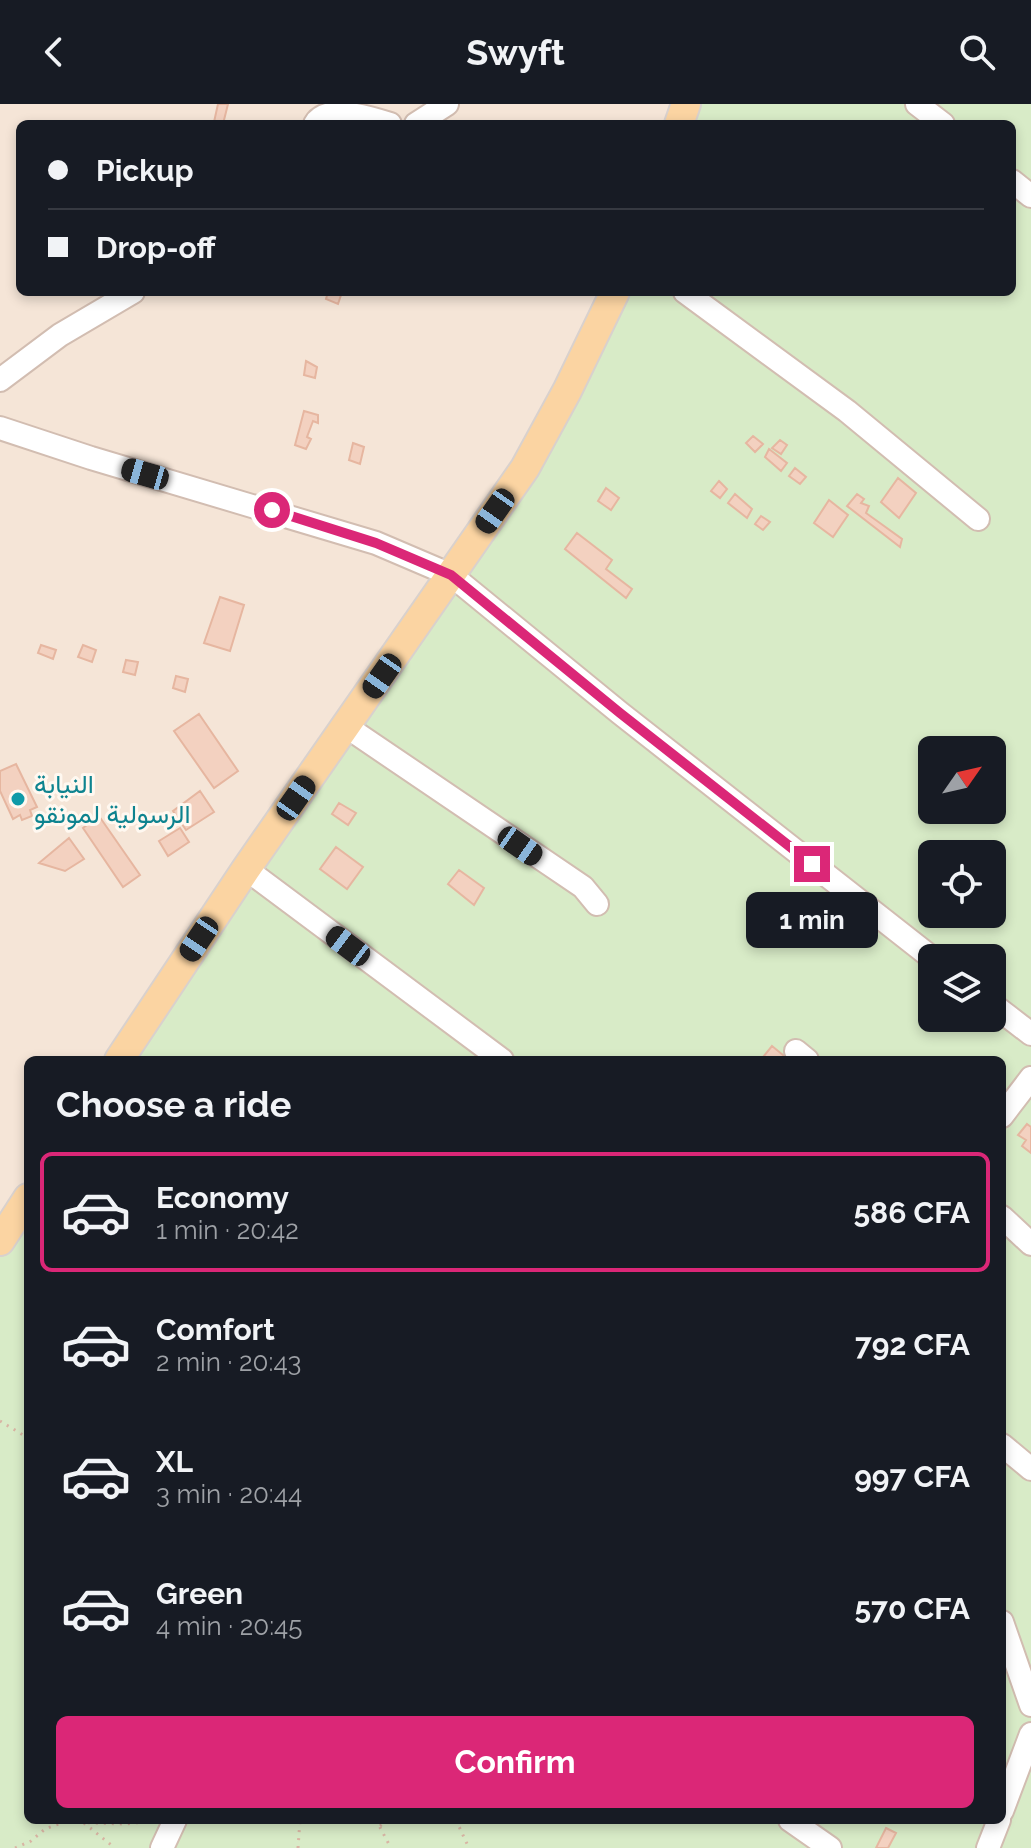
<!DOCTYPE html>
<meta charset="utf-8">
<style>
body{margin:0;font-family:Raleway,Vazirmatn,sans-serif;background:#20242c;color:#f1f3f6;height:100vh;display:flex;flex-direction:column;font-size:30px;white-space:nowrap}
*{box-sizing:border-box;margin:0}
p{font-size:26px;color:#9ea1a6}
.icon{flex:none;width:44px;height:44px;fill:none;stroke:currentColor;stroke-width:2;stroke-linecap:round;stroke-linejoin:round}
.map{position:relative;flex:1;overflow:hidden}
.side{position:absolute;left:24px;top:952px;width:982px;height:768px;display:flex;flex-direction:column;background:#171b24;border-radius:12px;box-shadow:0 4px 12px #0003}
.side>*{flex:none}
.guide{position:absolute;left:16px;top:16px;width:1000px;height:176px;border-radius:12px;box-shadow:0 4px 12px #0003;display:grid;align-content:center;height:176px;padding:0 32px;background:#171b24}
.needle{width:52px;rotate:56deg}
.fabs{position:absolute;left:918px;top:632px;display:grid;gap:16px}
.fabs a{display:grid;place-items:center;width:88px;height:88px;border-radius:12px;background:#171b24;box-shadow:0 4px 12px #0003;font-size:40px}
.end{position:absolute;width:36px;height:36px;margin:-18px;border:10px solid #db2777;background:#fff;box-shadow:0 0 0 4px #fff}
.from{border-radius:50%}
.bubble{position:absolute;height:56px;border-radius:12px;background:#171b24;box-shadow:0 4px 12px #0003;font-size:26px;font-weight:700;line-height:56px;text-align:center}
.car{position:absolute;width:24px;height:48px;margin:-24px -12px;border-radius:10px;box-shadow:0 0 6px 2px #0007;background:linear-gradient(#222 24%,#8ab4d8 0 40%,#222 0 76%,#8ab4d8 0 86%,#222 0)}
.guide b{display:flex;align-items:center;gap:28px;height:76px;font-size:30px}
.guide b+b{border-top:2px solid #363941}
.guide i{width:20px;height:20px;background:#f1f3f6}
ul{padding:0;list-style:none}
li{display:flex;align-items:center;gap:24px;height:120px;margin:0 16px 12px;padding:0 16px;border:4px solid transparent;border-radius:12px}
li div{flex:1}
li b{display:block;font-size:30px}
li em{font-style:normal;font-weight:700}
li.active{border-color:#db2777}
li>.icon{width:72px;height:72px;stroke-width:1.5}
h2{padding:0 32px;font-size:36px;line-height:96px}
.cta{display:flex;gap:16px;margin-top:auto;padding:16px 32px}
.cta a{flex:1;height:92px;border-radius:12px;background:#db2777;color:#fff;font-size:32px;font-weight:700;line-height:92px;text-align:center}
header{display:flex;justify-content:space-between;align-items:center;height:104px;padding:0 32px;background:#171b24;font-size:36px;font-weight:700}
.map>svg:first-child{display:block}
.residential{fill:#f5e5d7;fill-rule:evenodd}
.green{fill:#d8ebc7;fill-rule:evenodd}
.building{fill:#f3d1c0;stroke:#e6b6a0;stroke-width:2}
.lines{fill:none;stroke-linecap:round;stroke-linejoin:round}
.minor-casing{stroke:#d2bdb1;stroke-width:26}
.major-casing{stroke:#d9d1cd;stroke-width:32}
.path{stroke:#d8b4a3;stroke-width:3;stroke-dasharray:2 6;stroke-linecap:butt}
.minor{stroke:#fff;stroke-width:22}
.major{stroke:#fbd4a2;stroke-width:28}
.route{stroke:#db2777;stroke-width:10}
.culture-dot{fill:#0f9aa8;stroke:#fff8f0;stroke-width:3}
.labels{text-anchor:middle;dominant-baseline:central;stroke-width:6;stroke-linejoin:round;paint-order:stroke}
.culture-label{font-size:26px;fill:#0d838f;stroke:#fff8f0;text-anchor:start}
</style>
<header><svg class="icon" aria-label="back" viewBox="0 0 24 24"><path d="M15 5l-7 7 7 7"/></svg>Swyft<svg class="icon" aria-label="search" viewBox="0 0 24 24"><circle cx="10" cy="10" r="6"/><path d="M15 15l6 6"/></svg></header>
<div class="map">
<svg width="1031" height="1744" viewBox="0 0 1031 1744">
<rect width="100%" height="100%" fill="#fdf4e9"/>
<path class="residential" d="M0,0H1031V1744H0ZM20,20H1012V188H20ZM932,646H992V706H932ZM932,750H992V810H932ZM932,854H992V914H932ZM28,956H1002V1716H28Z"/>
<path class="green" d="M683,0H1031V1744H0V1137L28,1094V1716H1002V956H119L525,364L615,188H1012V20H677ZM932,646H992V706H932ZM932,750H992V810H932ZM932,854H992V914H932Z"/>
<path class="building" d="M218,0H228L223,20L214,18Z
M328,188H342L338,200L326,195Z
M306,257L317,263L315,274L304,271Z
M304,307L318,311V319L313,317L307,333L311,335L306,345L295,341Z
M753,332L763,340L755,348L746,339Z
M780,336L787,341L781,350L772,344Z
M353,339L364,343L360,360L349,356Z
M769,345L787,359L781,367L765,353Z
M795,364L806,373L800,380L789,372Z
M898,374L916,389L899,414L881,398Z
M719,377L727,385L720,394L711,387Z
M606,384L619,394L611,406L598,397Z
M735,390L752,405L747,414L728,399Z
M857,390L864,395L861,399L869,402L866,409L902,435L900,443L847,402Z
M829,396L848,411L833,433L814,419Z
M761,412L770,418L763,426L755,420Z
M577,429L612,456L606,465L632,485L626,494L565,445Z
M220,493L244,501L230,547L204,539Z
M41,541L56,546L53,555L38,549Z
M83,541L96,546L92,558L78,553Z
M126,556L138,558L135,571L123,568Z
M176,572L188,575L185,588L173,584Z
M199,610L238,667L214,684L174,627Z
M16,660L37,703L30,706L32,712L22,716L20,711L13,715L0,687V667Z
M200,687L214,708L186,726L173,707Z
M339,699L356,709L348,721L332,710Z
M99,712L140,771L123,783L83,724Z
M180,724L189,738L168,752L159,737Z
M69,734L84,755L65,767L39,759Z
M336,743L363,763L347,785L320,765Z
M459,766L484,784L474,801L448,780Z
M772,942L789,956H766L763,953Z
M1027,1020L1031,1023V1049L1022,1042L1026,1036L1018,1031Z
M886,1724L896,1729L888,1744H876Z"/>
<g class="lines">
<defs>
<path id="minor" d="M917,0L943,20
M315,20C326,0 368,13 390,20
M416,20L447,0
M1012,77L1031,92
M685,188L847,307L978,415
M0,276L60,231L133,188
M0,324L91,354L376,439L451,471L620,609L932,854
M347,623L583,783L597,800
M246,765L502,956
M992,900L1031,930
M796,947L807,956
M1002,1012L1031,974
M1002,1113L1031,1140
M1002,1341L1031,1365
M1002,1518L1031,1601
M1002,1707L1031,1630
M790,1716L830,1744
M162,1744L175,1716
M988,1744L999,1716"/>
<path id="major" d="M679,20L686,0
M119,956L246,765L525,364L567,287L615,188
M0,1137L28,1094"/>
</defs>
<use href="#minor" class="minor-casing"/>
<use href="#major" class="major-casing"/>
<path class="path" d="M0,1317L28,1334
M376,1716L391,1744
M456,1716L469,1744
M84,1719L115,1744
M380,1722L388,1716
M15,1744L31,1737L45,1725L64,1718L124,1720L155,1717
M298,1744L300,1716"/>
<use href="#minor" class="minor"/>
<use href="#major" class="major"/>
</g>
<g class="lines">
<path class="route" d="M272,406L376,439L451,471L620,609L812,760"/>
</g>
<circle class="culture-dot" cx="18" cy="695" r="8"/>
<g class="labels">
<g class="culture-label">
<text x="34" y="680">النيابة<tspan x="34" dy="30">الرسولية لمونقو</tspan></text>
</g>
</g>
</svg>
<div class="fabs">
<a><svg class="needle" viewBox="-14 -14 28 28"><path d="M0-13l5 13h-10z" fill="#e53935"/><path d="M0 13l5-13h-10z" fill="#9ea1a6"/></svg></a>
<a><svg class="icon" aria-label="locate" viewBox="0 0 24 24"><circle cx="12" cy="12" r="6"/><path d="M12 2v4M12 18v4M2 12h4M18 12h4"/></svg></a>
<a><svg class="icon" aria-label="layers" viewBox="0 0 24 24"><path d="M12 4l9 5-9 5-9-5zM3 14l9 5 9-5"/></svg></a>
</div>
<i class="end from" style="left:272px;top:406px"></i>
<i class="end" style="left:812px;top:760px"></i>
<div class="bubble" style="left:746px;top:788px;width:132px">1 min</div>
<i class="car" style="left:145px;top:370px;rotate:286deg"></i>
<i class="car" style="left:495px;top:407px;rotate:215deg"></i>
<i class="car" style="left:382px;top:572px;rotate:215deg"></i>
<i class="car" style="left:296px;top:694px;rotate:35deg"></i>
<i class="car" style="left:520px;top:742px;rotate:125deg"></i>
<i class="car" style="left:199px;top:835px;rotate:214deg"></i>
<i class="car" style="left:348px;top:842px;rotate:307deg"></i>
<div class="guide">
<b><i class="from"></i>Pickup</b>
<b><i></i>Drop-off</b>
</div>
<section class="side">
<h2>Choose a ride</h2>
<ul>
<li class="active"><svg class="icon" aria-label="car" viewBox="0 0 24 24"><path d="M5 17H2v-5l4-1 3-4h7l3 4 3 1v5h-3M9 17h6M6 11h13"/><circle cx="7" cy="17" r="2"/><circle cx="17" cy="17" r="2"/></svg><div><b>Economy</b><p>1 min · 20:42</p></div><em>586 CFA</em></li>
<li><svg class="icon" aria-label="car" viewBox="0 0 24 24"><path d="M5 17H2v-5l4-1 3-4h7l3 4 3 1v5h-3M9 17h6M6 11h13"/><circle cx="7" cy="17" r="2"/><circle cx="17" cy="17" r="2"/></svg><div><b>Comfort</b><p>2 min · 20:43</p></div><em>792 CFA</em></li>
<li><svg class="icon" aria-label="car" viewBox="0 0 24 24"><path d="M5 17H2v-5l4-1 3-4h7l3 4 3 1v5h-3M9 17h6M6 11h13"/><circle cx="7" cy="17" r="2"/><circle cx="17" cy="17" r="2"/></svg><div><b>XL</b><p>3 min · 20:44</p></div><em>997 CFA</em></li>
<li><svg class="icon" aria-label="car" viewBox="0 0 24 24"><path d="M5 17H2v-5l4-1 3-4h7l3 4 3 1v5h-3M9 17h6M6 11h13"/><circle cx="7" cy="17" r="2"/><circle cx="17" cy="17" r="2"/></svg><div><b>Green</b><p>4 min · 20:45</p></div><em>570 CFA</em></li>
</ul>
<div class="cta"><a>Confirm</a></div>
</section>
</div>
